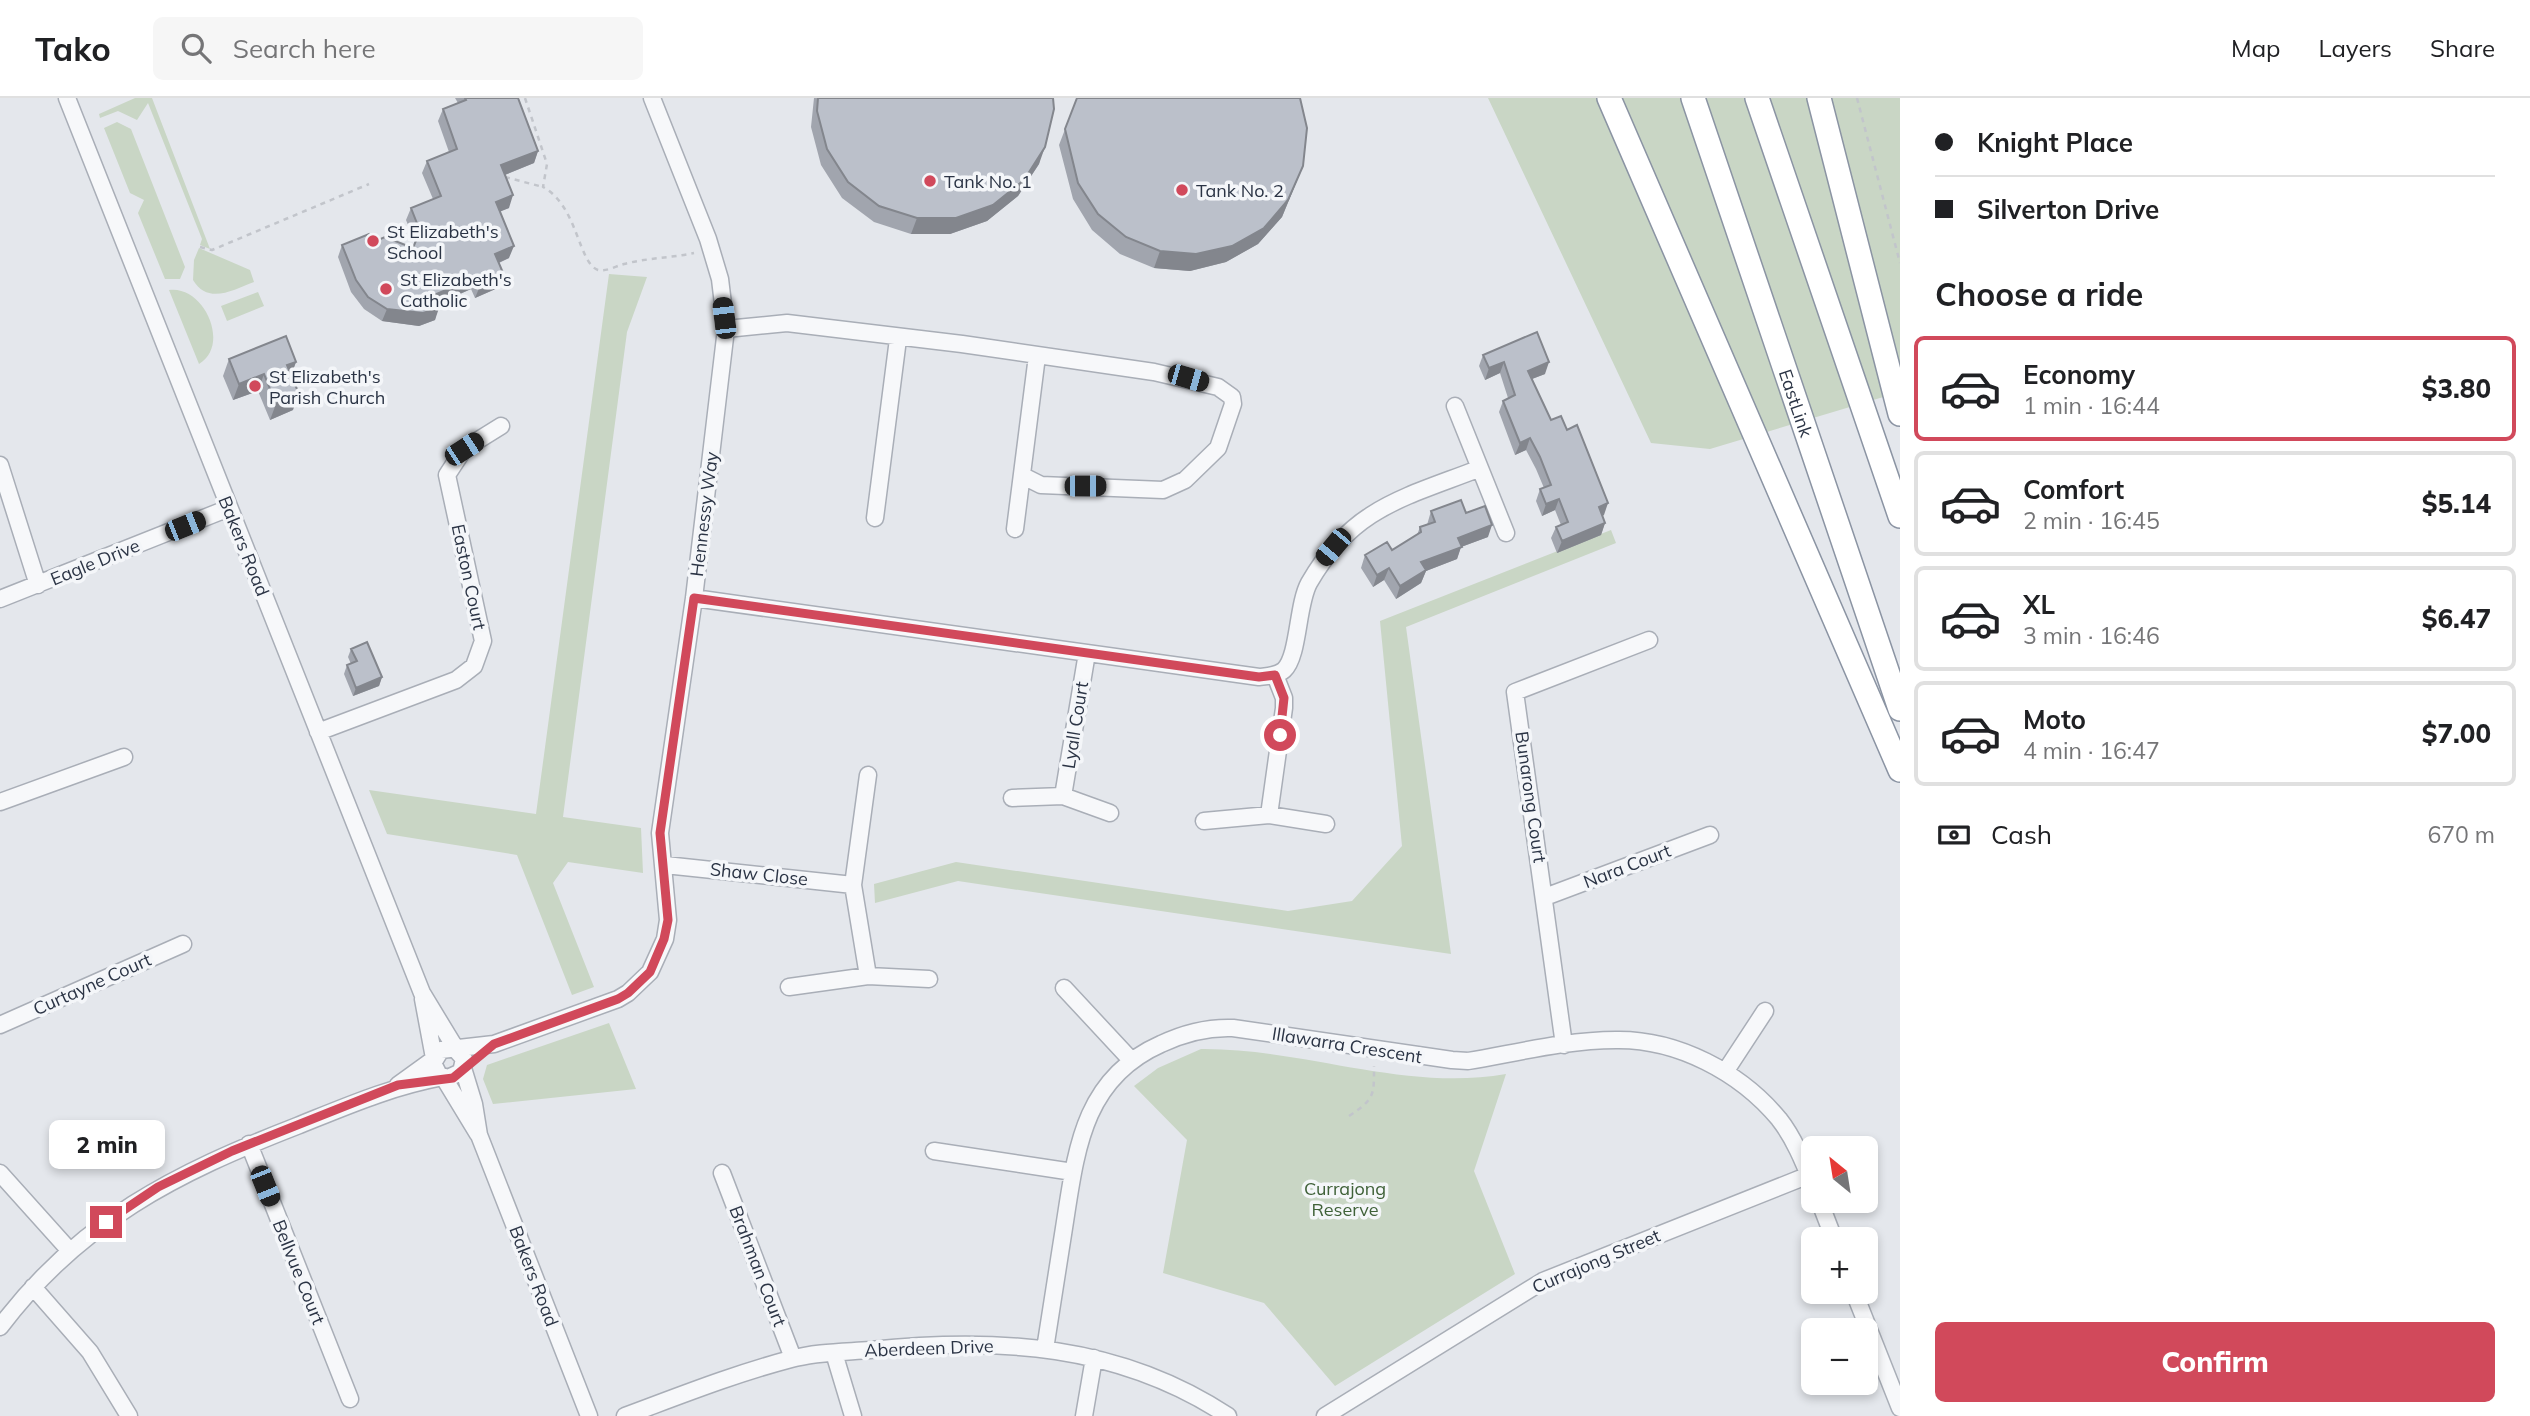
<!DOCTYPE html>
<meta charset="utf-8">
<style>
body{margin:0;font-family:Mulish,sans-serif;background:#f6f6f6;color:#202124;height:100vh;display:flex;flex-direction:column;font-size:26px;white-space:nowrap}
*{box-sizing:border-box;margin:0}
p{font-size:23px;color:#757577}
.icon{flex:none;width:38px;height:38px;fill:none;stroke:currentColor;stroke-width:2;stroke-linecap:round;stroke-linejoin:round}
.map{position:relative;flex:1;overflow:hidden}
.details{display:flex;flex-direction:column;background:#fff;width:630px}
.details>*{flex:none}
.hud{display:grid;align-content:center;height:154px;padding:0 35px;background:#fff}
.needle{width:46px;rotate:330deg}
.controls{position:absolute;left:1801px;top:1038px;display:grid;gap:14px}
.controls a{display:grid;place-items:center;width:77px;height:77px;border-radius:10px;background:#fff;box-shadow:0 4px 10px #0003;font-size:35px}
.end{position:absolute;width:32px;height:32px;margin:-16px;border:9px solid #d1495b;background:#fff;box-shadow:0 0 0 4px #fff}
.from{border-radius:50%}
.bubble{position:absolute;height:49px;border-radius:10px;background:#fff;box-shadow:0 4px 10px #0003;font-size:23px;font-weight:800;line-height:49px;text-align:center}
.car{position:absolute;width:21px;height:42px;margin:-21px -10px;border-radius:9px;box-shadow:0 0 5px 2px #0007;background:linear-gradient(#222 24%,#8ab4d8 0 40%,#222 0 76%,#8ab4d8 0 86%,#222 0)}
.hud b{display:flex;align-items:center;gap:24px;height:66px;font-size:26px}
.hud b+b{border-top:2px solid #e0e0e0}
.hud i{width:18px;height:18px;background:#202124}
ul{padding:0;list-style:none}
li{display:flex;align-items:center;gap:21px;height:105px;margin:0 14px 10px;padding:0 21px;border:4px solid #e0e0e0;border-radius:10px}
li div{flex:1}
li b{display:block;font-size:26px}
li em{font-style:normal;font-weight:800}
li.active{border-color:#d1495b}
li>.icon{width:63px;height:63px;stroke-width:1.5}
h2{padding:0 35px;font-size:32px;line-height:84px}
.pay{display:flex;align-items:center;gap:18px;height:77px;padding:0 35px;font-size:26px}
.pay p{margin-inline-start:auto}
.action{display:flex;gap:14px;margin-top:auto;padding:14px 35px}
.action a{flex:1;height:80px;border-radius:10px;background:#d1495b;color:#fff;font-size:28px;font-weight:800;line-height:80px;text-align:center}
header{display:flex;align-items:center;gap:42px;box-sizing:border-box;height:98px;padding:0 35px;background:#fff;border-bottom:2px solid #e0e0e0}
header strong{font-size:33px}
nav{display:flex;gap:38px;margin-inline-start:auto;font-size:24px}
.search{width:490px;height:63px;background:#f6f6f6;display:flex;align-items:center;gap:18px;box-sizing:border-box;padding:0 24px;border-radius:10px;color:#757577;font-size:26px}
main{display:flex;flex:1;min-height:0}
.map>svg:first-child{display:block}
.green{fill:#c9d6c5}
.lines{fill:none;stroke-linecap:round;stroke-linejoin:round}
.minor-casing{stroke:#a9aeb7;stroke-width:19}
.highway-casing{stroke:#8b94a3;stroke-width:26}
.path{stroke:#c2c5cb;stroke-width:2.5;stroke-dasharray:5 5;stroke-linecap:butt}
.minor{stroke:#f7f8fa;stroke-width:16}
.highway{stroke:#fff;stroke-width:23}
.wall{fill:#a1a5ae}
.shaded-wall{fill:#83868d}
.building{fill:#bbc0ca;stroke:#83868d;stroke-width:2}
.route{stroke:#d1495b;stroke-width:9}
.poi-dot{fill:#d1495b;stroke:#f4f6f9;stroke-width:2.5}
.labels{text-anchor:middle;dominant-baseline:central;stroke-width:7;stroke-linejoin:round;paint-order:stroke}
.poi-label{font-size:18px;fill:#2b3445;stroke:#f4f6f9;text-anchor:start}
.street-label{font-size:18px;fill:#2b3445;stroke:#f4f6f9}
.park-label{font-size:18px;fill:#3f6138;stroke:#f4f6f9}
</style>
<header>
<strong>Tako</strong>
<div class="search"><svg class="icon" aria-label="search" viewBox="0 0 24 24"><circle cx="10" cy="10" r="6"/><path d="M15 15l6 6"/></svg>Search here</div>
<nav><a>Map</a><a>Layers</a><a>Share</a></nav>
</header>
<main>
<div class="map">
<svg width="1900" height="1318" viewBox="0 0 1900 1318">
<rect width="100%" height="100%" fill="#e4e7ec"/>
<path class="green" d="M135,0H152L210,151L200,147L202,141L148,5L137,22L118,13L100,20L99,16Z
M1488,0H1900V294L1710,351L1651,345Z
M117,24L131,31L185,169L180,181H165L138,115L144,102L130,95L104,30Z
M199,150L250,172L254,184C233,192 208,207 193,182L194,162Z
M609,176L647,179L627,234L563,719L641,730L643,775L568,764L553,785L594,889L572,897L517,757L387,736L369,692L536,716Z
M169,192C204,187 231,247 199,266Z
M258,194L264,208L227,223L221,208Z
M1611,432L1616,445L1406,529L1451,856L958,783L875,805L874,786L956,764L1288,813L1352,803L1402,748L1380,523Z
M609,925L636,991L493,1006L483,981L487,967Z
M1201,951C1303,950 1405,994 1506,976L1474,1073L1515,1176L1335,1288L1264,1205L1163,1175L1187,1042L1134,988L1158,970Z"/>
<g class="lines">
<defs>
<path id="minor" d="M67,0L422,895L456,951
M726,231L787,225L962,246L1154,274L1218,289L1232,299L1233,306L1218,350L1185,382L1163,392L1041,387L1023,378
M1455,308L1506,435
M0,367L38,487
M875,420L898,241
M1015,431L1037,258
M694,500L1259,579C1268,578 1277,578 1284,572C1299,558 1297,507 1309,485C1352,410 1403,400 1478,371
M0,501L229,410
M318,634L456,582L474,568L483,543L447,377L464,351L501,328
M1063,698L1087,555
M1012,700L1063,698L1110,715
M0,704L124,659
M1269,717L1284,610V600L1275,577
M1204,723L1269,717L1326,726
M665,767L853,787L868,878
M853,787L868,677
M1545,799L1710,737
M789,889L868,878L929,881
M1064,890L1131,962
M423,901L434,960
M0,927L183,846
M1564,947L1515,594L1649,542
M456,952L464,961L461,974L448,980L439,977L433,965L441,952L494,946L618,901L628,895L650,874L665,841L668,822L660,735L694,500L726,231L720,181L708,141L652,0
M463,970L474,1006L479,1037L589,1318
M1725,974L1765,913
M444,980L478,1036
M398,987L434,961
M249,1046L350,1301
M934,1053L1073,1074
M0,1075L70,1153
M722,1075L793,1260
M1819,1102L1834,1141
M33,1189L90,1254L129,1318
M1854,1194L1900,1310
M0,1229C80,1123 176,1075 297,1028C347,1008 390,989 443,979
M1045,1251C1051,1211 1058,1170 1064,1130C1076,1054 1082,981 1161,946C1184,935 1207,929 1233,930L1452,962L1468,963C1516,955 1567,942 1616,942C1677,941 1740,974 1779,1021C1794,1040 1804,1065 1813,1087
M834,1255L853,1318
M625,1318C679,1298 734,1276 791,1261C816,1254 844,1254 870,1252C998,1239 1119,1246 1228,1318
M1084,1318L1094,1260
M1325,1318L1543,1183L1809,1077"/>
<g id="highway">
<path d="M1609,0L1900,672"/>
<path id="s1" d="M1693,0L1900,611"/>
<path d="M1757,0L1900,418"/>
<path d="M1819,0L1900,316"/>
</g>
</defs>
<use href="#minor" class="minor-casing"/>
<use href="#highway" class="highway-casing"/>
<path class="path" d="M525,0L547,66L543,89C578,108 578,165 598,172C606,174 616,168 624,166C647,160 670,160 694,155
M1857,0L1900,165
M505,79L543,89
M200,149L212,152L369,86
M1349,1018C1375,1001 1374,997 1374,968"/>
<use href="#minor" class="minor"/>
<use href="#highway" class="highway"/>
</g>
<path class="wall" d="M455,0H518L538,53L534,65L505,77L509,110L500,113L509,160L499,165L500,189L475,200L471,191L438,206L435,222L419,228L382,223L364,211L351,194L338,159L342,147L373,144L413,150L415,144L406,122L411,110L433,101L422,75L427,63L449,54L438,23L443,11L458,5Z
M814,0H1053L1039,66L1018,98L987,123L950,136H911L874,124L842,100L821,67L811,29Z
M1077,0L1303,68L1282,119L1258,146L1226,164L1190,173L1154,170L1120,156L1092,132L1073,101L1059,47Z
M1483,257L1545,276L1532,281L1551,322L1604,417L1602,418L1605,425L1601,437L1557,455L1551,440L1556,429L1561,427L1555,412L1542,418L1536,403L1540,391L1544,390L1536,371L1526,352L1515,357L1499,314L1503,303L1508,300L1500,275L1485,282L1479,268Z
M229,261L296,264L291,277L293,312L270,322L258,293L233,302L223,278Z
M1431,413L1466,415L1488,439L1461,449L1457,461L1426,473L1421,485L1396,501L1384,482L1373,489L1361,470L1365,457L1392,452L1417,437L1420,429L1427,427Z
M351,551L382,579L379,588L353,598L344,576L347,567L351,566L348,559Z"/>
<path class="shaded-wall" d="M1045,49L1039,66L1018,98L987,123L950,136H911L917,120Z
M538,53L534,65L497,80L501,67Z
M1303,68L1282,119L1258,146L1226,164L1190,173L1154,170L1160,153Z
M513,97L509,110L492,117L496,104Z
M514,148L509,160L491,168L495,156Z
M504,177L500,189L475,200L480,188Z
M476,179L471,191L430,209L434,197Z
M439,210L435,222L419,228L382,223L387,211Z
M296,264L290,280L287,267Z
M1504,264L1500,275L1485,282L1489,270Z
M1549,264L1545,276L1524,284L1528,273Z
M264,276L258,293L233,302L239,286Z
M299,296L293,312L270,322L276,306Z
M1530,340L1526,352L1515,357L1520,345Z
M1559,401L1555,412L1542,418L1546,406Z
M1608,405L1604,417L1595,421L1599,409Z
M1605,425L1601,437L1557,455L1562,443Z
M1492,427L1488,439L1461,449L1457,461L1426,473L1421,485L1396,501L1400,488L1421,464L1458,440Z
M1389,470L1384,482L1373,489L1377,477Z
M382,579L379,588L353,598L356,590Z"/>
<path class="building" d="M465,0H518L538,53L501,67L513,97L496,104L514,148L495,156L504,177L480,188L476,179L434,197L439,210L423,215L387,211L368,199L356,182L342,147L369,136L373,144L385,139L413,150L420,133L411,110L441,98L427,63L457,51L443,11L466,2Z
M818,0H1053L1054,11L1045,49L1024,82L993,107L956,120H917L879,108L848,84L827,51L817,13Z
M1077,0H1300L1307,30L1303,68L1288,102L1264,130L1232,148L1196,156L1160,153L1126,139L1098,116L1078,85L1065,31Z
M1537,234L1549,264L1528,273L1551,322L1561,318L1567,332L1577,327L1608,405L1599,409L1605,425L1562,443L1556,429L1568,424L1559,401L1546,406L1540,391L1551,387L1540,359L1530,340L1520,345L1503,303L1515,297L1504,264L1489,270L1483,257Z
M286,238L296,264L287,267L299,296L276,306L264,276L239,286L229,261Z
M1461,402L1466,415L1485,408L1492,427L1458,440L1462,449L1421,464L1426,472L1400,488L1389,470L1377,477L1365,457L1387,444L1392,452L1421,434L1420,429L1435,424L1431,413Z
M367,544L382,579L356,590L347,567L357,563L351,551Z"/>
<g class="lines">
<path class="route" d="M106,1124L158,1089L232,1053L398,987L453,980L494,946L618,901L628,895L650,874L664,841L668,822L660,735L694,500L1259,579L1275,577L1284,600L1280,637"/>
</g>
<g class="poi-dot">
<circle cx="930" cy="83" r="7"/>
<circle cx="1182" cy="92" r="7"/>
<circle cx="373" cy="143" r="7"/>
<circle cx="386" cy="191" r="7"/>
<circle cx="255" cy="288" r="7"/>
</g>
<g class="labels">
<g class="poi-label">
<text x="944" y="83">Tank No. 1</text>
<text x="1196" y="92">Tank No. 2</text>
<text x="387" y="133">St Elizabeth's<tspan x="387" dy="21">School</tspan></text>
<text x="400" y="181">St Elizabeth's<tspan x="400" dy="21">Catholic</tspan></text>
<text x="269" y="278">St Elizabeth's<tspan x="269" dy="21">Parish Church</tspan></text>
</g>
<g class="street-label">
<text stroke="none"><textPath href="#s1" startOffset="322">EastLink</textPath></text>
<text transform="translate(704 416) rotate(-83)">Hennessy Way</text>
<text transform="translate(244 448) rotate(68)">Bakers Road</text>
<text transform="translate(95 464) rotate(-22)">Eagle Drive</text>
<text transform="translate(469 479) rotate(78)">Easton Court</text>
<text transform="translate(1075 627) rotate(-81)">Lyall Court</text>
<text transform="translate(1531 699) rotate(82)">Bunarong Court</text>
<text transform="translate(1627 768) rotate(-21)">Nara Court</text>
<text transform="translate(759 776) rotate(6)">Shaw Close</text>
<text transform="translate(92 886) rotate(-24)">Curtayne Court</text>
<text transform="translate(1347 947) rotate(9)">Illawarra Crescent</text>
<text transform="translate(1596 1163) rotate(-23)">Currajong Street</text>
<text transform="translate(758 1168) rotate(69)">Brahman Court</text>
<text transform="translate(299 1174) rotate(68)">Bellvue Court</text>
<text transform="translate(534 1178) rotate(69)">Bakers Road</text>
<text transform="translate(929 1250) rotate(-2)">Aberdeen Drive</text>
</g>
<g class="park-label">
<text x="1345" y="1090">Currajong<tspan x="1345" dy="21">Reserve</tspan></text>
</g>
</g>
</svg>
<div class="controls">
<a><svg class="needle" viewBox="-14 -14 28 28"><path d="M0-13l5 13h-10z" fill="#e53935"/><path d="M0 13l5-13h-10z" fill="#757577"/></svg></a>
<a>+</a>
<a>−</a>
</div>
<i class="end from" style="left:1280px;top:637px"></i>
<i class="end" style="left:106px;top:1124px"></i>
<div class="bubble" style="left:49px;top:1022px;width:116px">2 min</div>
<i class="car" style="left:724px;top:220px;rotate:353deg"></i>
<i class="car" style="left:1188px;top:280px;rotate:106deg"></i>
<i class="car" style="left:464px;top:351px;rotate:57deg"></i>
<i class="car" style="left:1085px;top:388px;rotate:90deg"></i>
<i class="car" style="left:185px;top:428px;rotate:68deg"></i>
<i class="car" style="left:1333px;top:449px;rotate:220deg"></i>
<i class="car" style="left:265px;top:1088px;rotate:158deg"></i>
</div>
<section class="details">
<div class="hud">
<b><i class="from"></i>Knight Place</b>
<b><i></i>Silverton Drive</b>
</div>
<h2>Choose a ride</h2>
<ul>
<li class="active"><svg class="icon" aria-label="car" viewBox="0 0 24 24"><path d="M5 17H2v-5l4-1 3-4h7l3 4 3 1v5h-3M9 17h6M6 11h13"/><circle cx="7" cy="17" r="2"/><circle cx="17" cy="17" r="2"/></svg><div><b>Economy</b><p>1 min · 16:44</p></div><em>$3.80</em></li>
<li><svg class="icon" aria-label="car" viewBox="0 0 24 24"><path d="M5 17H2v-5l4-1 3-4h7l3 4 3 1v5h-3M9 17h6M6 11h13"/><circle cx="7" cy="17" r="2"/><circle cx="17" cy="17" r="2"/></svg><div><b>Comfort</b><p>2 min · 16:45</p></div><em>$5.14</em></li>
<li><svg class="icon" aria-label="car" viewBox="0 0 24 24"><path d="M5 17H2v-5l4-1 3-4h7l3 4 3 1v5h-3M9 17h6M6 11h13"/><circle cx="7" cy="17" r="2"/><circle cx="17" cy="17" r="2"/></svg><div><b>XL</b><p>3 min · 16:46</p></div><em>$6.47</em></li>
<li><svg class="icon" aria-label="car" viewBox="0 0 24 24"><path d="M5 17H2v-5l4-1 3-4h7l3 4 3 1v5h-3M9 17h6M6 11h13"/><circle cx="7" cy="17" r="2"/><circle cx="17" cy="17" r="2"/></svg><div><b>Moto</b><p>4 min · 16:47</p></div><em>$7.00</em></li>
</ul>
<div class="pay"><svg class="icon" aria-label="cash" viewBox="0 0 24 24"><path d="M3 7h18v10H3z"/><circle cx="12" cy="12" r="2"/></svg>Cash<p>670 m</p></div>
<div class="action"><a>Confirm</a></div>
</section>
</main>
